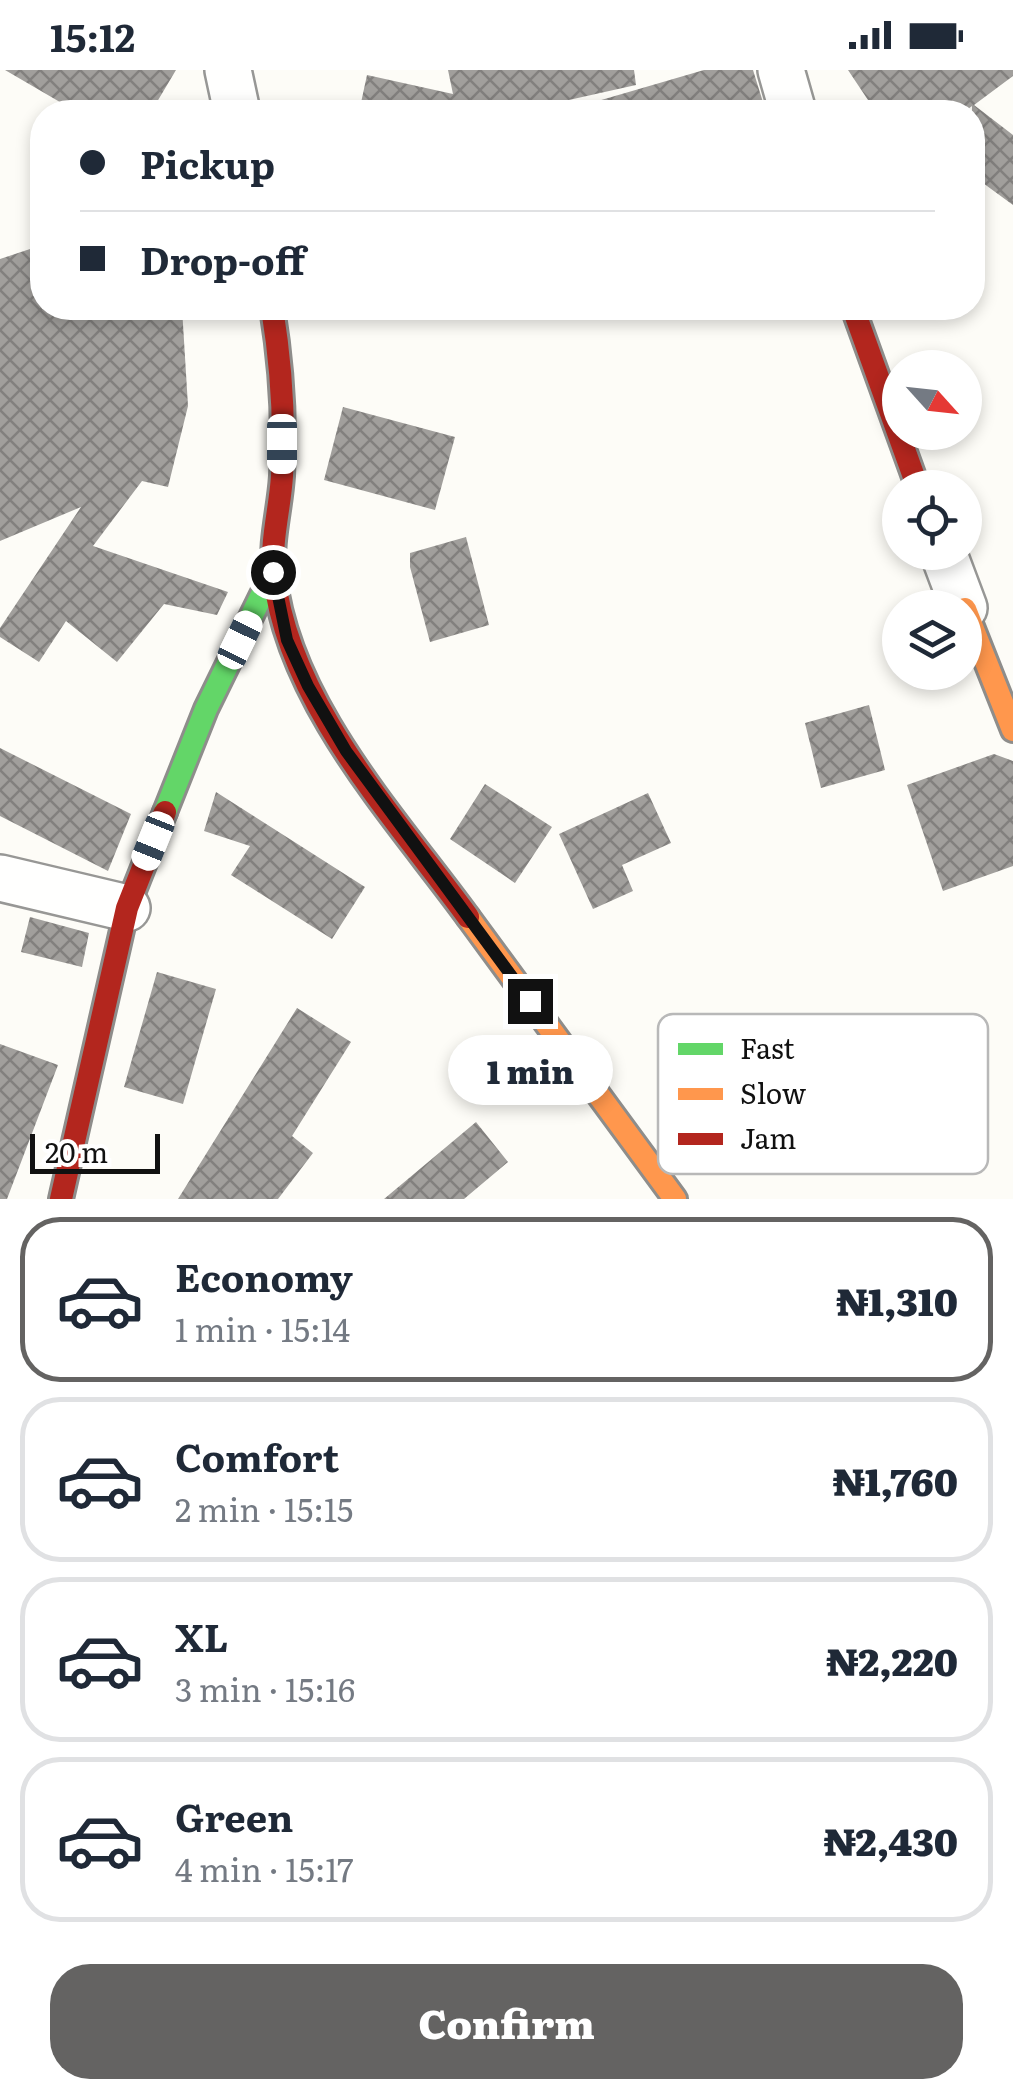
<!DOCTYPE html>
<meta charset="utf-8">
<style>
body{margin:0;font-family:Literata,serif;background:#f2f2f3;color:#1f2937;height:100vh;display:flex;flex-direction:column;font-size:38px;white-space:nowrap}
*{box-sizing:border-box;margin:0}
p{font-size:32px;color:#747a83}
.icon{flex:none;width:55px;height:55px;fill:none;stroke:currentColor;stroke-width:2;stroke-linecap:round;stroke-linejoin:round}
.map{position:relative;height:1129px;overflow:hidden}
.panel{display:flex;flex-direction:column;background:#fff;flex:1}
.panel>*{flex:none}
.banner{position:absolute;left:30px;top:30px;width:955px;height:220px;border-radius:40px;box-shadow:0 5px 15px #0003;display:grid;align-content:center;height:220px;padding:0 50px;background:#fff}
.needle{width:65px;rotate:117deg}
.buttons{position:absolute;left:882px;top:280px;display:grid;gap:20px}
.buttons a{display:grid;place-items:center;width:100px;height:100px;border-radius:50%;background:#fff;box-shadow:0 5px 15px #0003;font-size:50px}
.scale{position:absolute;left:30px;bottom:25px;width:130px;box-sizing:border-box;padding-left:10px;border:5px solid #111;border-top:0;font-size:28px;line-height:35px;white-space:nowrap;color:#111;-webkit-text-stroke:8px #fff;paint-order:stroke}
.end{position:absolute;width:45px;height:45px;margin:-22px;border:12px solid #111;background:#fff;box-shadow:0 0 0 5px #fff}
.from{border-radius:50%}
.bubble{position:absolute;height:70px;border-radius:35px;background:#fff;box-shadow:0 5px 15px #0003;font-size:32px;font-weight:800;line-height:70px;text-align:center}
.car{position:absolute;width:30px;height:60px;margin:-30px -15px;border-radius:12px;box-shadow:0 0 8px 2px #0007;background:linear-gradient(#fff 24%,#345 0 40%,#fff 0 76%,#345 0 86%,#fff 0)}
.banner b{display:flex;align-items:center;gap:35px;height:95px;font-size:38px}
.banner b+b{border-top:2px solid #e0e1e3}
.banner i{width:25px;height:25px;background:#1f2937}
ul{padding:18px 0 0;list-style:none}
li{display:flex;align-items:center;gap:30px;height:165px;margin:0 20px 15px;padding:0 30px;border:5px solid #e0e1e3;border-radius:40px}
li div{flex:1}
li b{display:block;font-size:38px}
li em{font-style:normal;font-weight:800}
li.on{border-color:#646362}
li>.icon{width:90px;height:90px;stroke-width:1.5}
.action{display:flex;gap:20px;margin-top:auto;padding:20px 50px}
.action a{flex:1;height:115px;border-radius:40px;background:#646362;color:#fff;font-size:40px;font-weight:800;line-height:115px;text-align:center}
.status{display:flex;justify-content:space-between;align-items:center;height:70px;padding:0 50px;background:#fff;direction:ltr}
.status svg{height:28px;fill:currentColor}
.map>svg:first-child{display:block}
.building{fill:url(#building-cross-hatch)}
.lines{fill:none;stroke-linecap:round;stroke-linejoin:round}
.street-casing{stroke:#979795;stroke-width:50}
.fast-casing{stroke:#8e8d8b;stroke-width:28}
.slow-casing{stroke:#8e8d8b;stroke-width:28}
.jam-casing{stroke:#8e8d8b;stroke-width:28}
.street{stroke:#fffffe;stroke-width:45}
.fast{stroke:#63d668;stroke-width:22}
.slow{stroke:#ff974d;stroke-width:22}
.jam{stroke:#b3261e;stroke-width:22}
.route{stroke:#111;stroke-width:12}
.key{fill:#fff;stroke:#b8b8b8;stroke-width:2.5}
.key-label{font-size:28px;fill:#111}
</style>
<div class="status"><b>15:12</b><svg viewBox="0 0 49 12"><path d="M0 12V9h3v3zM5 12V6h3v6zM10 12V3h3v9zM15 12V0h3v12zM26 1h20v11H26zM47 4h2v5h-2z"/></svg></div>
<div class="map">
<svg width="1013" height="1129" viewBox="0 0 1013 1129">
<defs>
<pattern id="building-cross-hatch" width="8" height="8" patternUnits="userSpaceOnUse" patternTransform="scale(2.5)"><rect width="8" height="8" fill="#a19f9c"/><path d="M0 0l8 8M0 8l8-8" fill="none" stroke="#82807e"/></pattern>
</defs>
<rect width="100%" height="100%" fill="#fdfcf7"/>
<path class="building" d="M5,0H176L151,42H77Z
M448,0H634L636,15L533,38L532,42H359L367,5L453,24Z
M704,0H753L766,42H592L591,33Z
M848,0H1013V6L974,35L1013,65V135L972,105V36L964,42H876Z
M42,175V238H182L188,336L168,417L142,411L93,476L228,522L217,545L164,534L117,592L66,551L39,592L0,567V558L81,437L0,471V189Z
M343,337L455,367L435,440L324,410Z
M466,467L489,555L430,572L410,497V483Z
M869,635L885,700L821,718L805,653Z
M0,678L131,744L108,801L0,746Z
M994,684L1013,691V796L943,821L907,715Z
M485,714L552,757L515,813L450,769Z
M216,722L365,817L332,869L231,805L250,776L204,761Z
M648,723L671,773L622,795L633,821L593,839L559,764Z
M30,847L89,863L82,897L21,882Z
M157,902L216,919L183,1034L124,1017Z
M297,938L351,972L292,1066L313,1083L278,1129H178Z
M0,974L58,995L7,1129H0Z
M476,1052L508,1092L464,1129H384Z"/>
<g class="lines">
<defs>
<path id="street" d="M228,0L237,42
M781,0L793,42
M943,482L964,538
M0,808L127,838"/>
<path id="fast" d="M165,742L206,639L273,502"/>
<path id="slow" d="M965,539L1013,660
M468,847L675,1129"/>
<path id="jam" d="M272,238C281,293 285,350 282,406C280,439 270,472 274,505C288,633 395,747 468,847
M853,238L918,418
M61,1129L127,838L165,742"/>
</defs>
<use href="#street" class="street-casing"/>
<use href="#fast" class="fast-casing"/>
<use href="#slow" class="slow-casing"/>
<use href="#jam" class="jam-casing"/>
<use href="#street" class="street"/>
<use href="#fast" class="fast"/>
<use href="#slow" class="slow"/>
<use href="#jam" class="jam"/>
</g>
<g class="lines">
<path class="route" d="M273,502L287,570L308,616L346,681L530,931"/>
</g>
<rect x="658" y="944" width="330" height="160" rx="15" class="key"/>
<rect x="678" y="973" width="45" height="12" fill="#63d668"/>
<rect x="678" y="1018" width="45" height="12" fill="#ff974d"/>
<rect x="678" y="1063" width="45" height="12" fill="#b3261e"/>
<g class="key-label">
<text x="740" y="989">Fast</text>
<text x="740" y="1034">Slow</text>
<text x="740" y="1079">Jam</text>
</g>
</svg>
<div class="buttons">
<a><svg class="needle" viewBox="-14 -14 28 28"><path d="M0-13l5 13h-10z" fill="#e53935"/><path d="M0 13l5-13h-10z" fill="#747a83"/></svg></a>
<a><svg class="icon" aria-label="locate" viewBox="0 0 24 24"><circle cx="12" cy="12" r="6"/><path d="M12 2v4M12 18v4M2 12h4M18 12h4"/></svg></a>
<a><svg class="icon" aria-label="layers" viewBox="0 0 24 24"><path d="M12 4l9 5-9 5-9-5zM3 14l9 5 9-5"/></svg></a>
</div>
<div class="scale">20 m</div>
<i class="end from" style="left:273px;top:502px"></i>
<i class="end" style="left:530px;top:931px"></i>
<div class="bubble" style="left:448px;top:965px;width:165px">1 min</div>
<i class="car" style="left:282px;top:374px;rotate:180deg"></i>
<i class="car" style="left:240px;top:570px;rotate:26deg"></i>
<i class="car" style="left:153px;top:771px;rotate:202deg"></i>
<div class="banner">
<b><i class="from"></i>Pickup</b>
<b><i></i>Drop-off</b>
</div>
</div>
<section class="panel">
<ul>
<li class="on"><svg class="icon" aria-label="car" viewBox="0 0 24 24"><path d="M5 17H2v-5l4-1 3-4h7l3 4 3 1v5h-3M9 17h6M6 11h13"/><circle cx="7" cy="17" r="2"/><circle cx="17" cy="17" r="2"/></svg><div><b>Economy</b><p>1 min · 15:14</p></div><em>₦1,310</em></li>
<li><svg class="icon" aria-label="car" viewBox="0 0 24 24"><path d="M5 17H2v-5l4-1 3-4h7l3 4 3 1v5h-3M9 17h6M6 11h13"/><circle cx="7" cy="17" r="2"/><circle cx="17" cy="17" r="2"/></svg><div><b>Comfort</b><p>2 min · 15:15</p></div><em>₦1,760</em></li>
<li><svg class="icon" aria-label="car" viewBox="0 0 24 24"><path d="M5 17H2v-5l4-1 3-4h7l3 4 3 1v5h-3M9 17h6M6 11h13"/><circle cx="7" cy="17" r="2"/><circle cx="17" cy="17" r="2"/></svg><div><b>XL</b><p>3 min · 15:16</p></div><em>₦2,220</em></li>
<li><svg class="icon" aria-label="car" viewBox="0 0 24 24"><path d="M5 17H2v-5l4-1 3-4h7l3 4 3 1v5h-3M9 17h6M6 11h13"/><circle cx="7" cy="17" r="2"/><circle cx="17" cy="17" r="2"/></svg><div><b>Green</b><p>4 min · 15:17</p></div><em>₦2,430</em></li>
</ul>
<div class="action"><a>Confirm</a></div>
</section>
